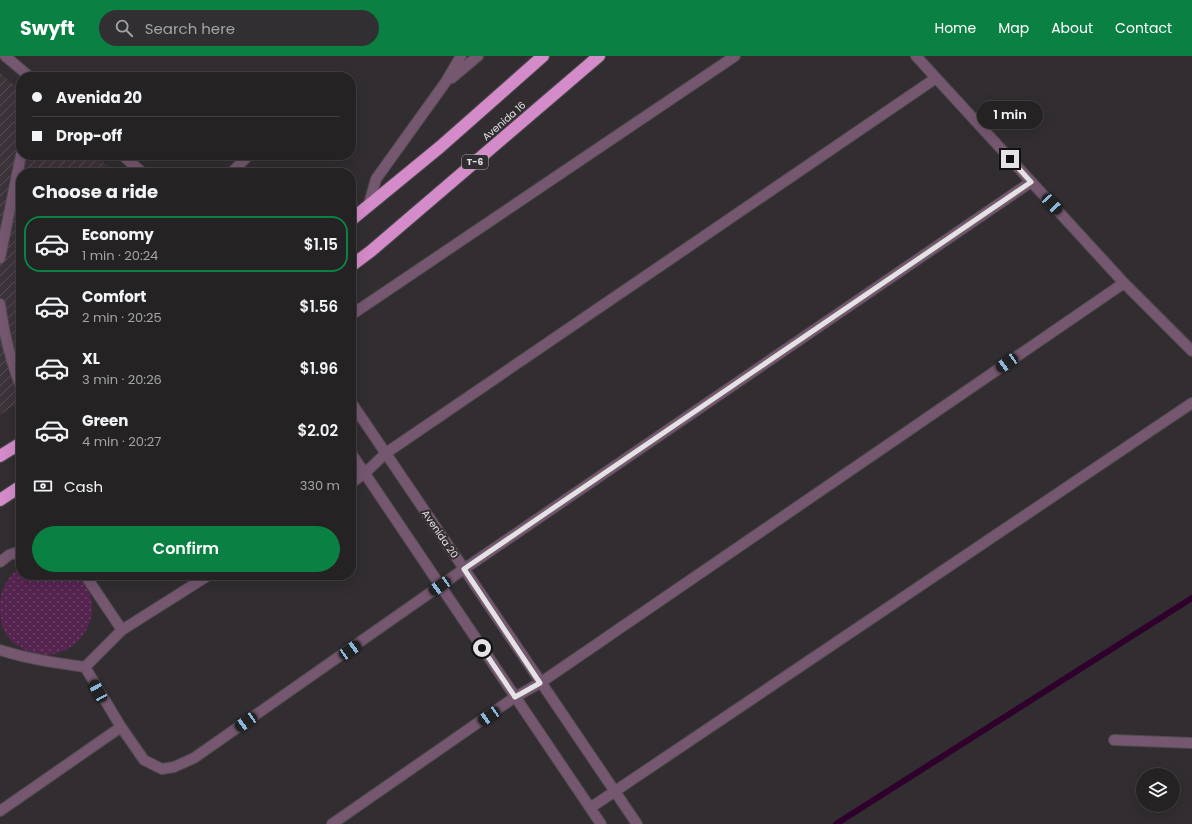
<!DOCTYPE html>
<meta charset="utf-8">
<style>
body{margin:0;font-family:Poppins,sans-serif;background:#312f31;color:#f1f3f6;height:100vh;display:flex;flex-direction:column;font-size:15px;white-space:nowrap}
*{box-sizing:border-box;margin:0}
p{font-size:13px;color:#a3a4a6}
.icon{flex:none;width:22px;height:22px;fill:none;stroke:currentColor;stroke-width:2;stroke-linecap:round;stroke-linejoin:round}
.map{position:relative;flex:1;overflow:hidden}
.side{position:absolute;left:16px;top:112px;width:340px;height:412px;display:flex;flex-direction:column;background:#252224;border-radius:16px;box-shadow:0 4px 16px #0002,0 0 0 1px #423f41}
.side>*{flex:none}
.guide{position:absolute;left:16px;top:16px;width:340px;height:88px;border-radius:16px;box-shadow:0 4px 16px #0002,0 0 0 1px #423f41;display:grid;align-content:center;height:88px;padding:0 16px;background:#252224}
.buttons{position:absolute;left:1136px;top:712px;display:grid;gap:8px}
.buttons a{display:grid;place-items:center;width:44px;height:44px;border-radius:50%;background:#252224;box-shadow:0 4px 16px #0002,0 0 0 1px #423f41;font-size:20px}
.end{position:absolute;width:18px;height:18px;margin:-9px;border:5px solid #e5e2e5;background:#111;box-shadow:0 0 0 2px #111}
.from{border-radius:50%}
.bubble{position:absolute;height:28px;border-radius:14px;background:#252224;box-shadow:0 4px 16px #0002,0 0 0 1px #423f41;font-size:13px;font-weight:600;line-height:28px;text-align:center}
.car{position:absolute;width:12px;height:24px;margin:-12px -6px;border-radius:5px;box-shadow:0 0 3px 1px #0007;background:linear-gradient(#222 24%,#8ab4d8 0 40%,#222 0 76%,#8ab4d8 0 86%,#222 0)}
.guide b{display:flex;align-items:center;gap:14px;height:38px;font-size:15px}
.guide b+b{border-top:1px solid #423f41}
.guide i{width:10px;height:10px;background:#f1f3f6}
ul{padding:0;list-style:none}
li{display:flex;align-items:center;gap:12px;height:56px;margin:0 8px 6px;padding:0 8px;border:2px solid transparent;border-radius:16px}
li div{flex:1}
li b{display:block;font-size:15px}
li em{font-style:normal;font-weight:600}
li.active{border-color:#0b8043}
li>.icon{width:36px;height:36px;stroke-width:1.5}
h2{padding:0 16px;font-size:18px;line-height:48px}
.pay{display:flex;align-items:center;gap:10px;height:44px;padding:0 16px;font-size:15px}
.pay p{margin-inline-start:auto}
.primary-button{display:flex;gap:8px;margin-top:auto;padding:8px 16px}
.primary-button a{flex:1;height:46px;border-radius:24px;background:#0b8043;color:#fff;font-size:16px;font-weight:600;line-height:46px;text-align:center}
header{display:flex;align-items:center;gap:24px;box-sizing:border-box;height:56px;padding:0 20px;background:#0b8043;color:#fff}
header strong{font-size:19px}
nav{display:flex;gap:22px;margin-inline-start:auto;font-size:14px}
.search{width:280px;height:36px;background:#312f31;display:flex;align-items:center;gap:10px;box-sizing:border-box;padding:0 14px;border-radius:22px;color:#a3a4a6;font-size:15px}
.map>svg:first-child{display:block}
.industrial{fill:url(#industrial-furrows)}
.park{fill:url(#park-dots)}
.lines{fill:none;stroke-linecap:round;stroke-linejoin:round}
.stream{stroke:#2f002b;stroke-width:6}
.lane-casing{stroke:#4e4a4d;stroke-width:12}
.street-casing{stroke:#4e4a4d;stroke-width:12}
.highway-casing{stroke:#4e4a4d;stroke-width:14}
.lane{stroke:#755770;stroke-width:10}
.street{stroke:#755770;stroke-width:10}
.highway{stroke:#d48bc9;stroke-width:12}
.route{stroke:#e5e2e5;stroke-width:5}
.labels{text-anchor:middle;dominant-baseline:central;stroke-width:4;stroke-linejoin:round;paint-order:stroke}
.shield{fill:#312d30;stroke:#afacaf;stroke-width:1}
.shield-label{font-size:9px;font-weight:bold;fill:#e5e2e5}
.street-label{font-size:10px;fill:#e5e2e5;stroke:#312d30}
</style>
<header>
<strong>Swyft</strong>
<div class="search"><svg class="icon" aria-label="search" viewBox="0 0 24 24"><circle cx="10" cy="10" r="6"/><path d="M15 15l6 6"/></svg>Search here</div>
<nav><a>Home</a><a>Map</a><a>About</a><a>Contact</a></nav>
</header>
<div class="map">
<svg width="1192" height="768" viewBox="0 0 1192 768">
<defs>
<pattern id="industrial-furrows" width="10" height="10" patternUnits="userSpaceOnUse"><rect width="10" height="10" fill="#3d333b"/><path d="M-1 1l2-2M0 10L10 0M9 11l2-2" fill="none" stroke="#595057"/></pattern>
<pattern id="park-dots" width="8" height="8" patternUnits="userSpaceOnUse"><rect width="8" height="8" fill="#55254f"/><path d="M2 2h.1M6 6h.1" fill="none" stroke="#6d4468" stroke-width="1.8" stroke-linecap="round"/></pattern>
</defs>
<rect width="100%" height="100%" fill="#312d30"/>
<path class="industrial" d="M0,17L21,35V99H95L116,117H21V345L0,359Z"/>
<path class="park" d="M21,512V519H78C118,561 65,622 18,590C3,580 0,567 0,550C0,535 7,519 21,512Z"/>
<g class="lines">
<path class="stream" d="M836,768L1192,542"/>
<defs>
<path id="lane" d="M452,22L478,0
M231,117L249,99
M368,151L376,123L445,27L461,0
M0,202L21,99
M0,248C4,277 10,304 21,331"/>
<path id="street" d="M5,0L30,21
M916,0L1124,227L1192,295
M122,99L143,117
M351,259L735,0
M351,346L637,768
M351,397L601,768
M351,427L365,417L386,397L936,22
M0,506L9,499L21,495
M85,519L122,574
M0,594C28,603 56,607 85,611L122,574L209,519
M85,611L121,671L144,704L162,713L174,711L194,702L464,513L1031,126
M1114,684L1192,687
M590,752L1192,347
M0,755L121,671
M332,768L515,641L540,627L1124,227"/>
<path id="highway" d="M351,164L440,91L543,0
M351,210L371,195L599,0
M0,400L21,387
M0,444L21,430"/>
</defs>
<use href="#lane" class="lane-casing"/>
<use href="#street" class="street-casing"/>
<use href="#highway" class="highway-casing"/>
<use href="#lane" class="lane"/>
<use href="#street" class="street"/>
<use href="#highway" class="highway"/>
</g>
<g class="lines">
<path class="route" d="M482,592L515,641L540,627L464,513L1031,126L1010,103"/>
</g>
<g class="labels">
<rect class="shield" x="462" y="99" width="26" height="14" rx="3"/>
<g class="shield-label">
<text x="475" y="106">T-6</text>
</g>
<g class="street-label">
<text transform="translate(504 65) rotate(-41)">Avenida 16</text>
<text transform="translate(440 478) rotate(56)">Avenida 20</text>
</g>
</g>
</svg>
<div class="buttons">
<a><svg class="icon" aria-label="layers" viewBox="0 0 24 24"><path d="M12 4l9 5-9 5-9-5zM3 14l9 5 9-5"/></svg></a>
</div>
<i class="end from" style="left:482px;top:592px"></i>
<i class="end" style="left:1010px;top:103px"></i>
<div class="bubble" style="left:977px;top:45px;width:66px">1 min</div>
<i class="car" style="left:1052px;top:148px;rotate:137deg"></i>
<i class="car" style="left:1007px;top:307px;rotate:235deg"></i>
<i class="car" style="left:440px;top:530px;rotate:235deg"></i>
<i class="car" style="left:350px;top:594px;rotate:55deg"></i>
<i class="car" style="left:98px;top:635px;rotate:331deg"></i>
<i class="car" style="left:489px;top:660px;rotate:236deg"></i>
<i class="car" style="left:246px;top:666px;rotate:235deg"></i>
<div class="guide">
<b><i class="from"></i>Avenida 20</b>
<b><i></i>Drop-off</b>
</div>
<section class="side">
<h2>Choose a ride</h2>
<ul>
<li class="active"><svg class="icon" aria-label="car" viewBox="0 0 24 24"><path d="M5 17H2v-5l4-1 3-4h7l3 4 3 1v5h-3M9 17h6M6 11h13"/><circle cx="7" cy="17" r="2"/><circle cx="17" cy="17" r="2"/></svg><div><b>Economy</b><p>1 min · 20:24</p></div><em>$1.15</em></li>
<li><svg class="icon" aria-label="car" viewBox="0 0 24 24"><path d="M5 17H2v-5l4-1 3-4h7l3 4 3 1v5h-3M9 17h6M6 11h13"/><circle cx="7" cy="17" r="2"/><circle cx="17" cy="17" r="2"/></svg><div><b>Comfort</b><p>2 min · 20:25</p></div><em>$1.56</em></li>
<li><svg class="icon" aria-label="car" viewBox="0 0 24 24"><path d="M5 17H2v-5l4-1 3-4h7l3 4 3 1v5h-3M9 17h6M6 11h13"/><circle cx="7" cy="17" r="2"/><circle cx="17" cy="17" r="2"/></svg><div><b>XL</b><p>3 min · 20:26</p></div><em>$1.96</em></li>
<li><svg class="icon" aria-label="car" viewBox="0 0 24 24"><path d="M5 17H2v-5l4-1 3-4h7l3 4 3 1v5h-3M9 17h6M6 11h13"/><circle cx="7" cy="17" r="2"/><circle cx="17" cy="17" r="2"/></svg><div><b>Green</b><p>4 min · 20:27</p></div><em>$2.02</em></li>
</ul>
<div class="pay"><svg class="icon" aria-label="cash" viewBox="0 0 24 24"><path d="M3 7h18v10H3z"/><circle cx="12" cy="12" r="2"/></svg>Cash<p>330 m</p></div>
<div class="primary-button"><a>Confirm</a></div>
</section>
</div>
